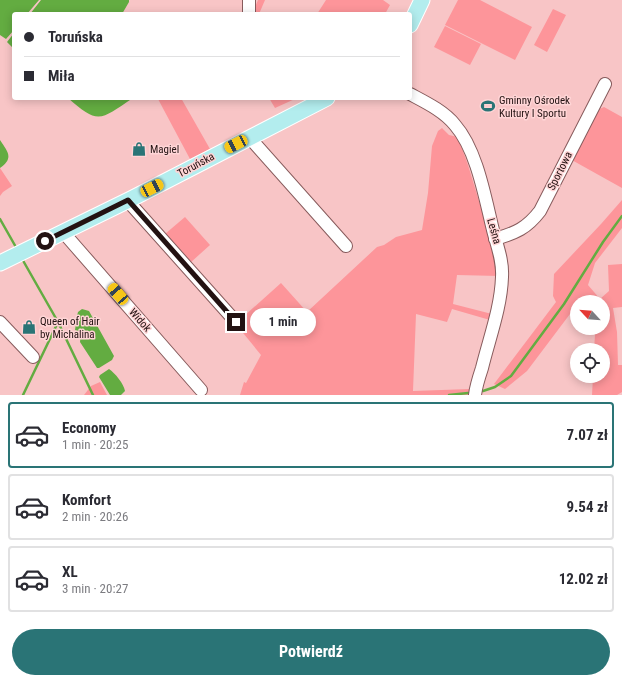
<!DOCTYPE html>
<html lang="pl">
<meta charset="utf-8">
<style>
body{margin:0;font-family:"Roboto Condensed",sans-serif;background:#f7f7f7;color:#2b2b33;height:100vh;display:flex;flex-direction:column;font-size:15px;white-space:nowrap}
*{box-sizing:border-box;margin:0}
p{font-size:13px;color:#7c7c81}
.icon{flex:none;width:22px;height:22px;fill:none;stroke:currentColor;stroke-width:2;stroke-linecap:round;stroke-linejoin:round}
.map{position:relative;height:395px;overflow:hidden}
.drawer{display:flex;flex-direction:column;background:#fff;flex:1}
.drawer>*{flex:none}
.hud{position:absolute;left:12px;top:12px;width:400px;height:88px;border-radius:4px;box-shadow:0 2px 10px #0003;display:grid;align-content:center;height:88px;padding:0 12px;background:#fff}
.needle{width:26px;rotate:296deg}
.buttons{position:absolute;left:570px;top:295px;display:grid;gap:8px}
.buttons a{display:grid;place-items:center;width:40px;height:40px;border-radius:50%;background:#fff;box-shadow:0 2px 10px #0003;font-size:20px}
.end{position:absolute;width:18px;height:18px;margin:-9px;border:5px solid #231212;background:#fff;box-shadow:0 0 0 2px #fff}
.from{border-radius:50%}
.bubble{position:absolute;height:28px;border-radius:14px;background:#fff;box-shadow:0 2px 10px #0003;font-size:13px;font-weight:700;line-height:28px;text-align:center}
.car{position:absolute;width:12px;height:24px;margin:-12px -6px;border-radius:5px;box-shadow:0 0 3px 1px #0007;background:linear-gradient(#f5c518 24%,#345 0 40%,#f5c518 0 76%,#345 0 86%,#f5c518 0)}
.hud b{display:flex;align-items:center;gap:14px;height:38px;font-size:15px}
.hud b+b{border-top:1px solid #e1e1e2}
.hud i{width:10px;height:10px;background:#2b2b33}
ul{padding:7px 0 0;list-style:none}
li{display:flex;align-items:center;gap:12px;height:66px;margin:0 8px 6px;padding:0 4px;border:2px solid #e1e1e2;border-radius:4px}
li div{flex:1}
li b{display:block;font-size:15px}
li em{font-style:normal;font-weight:700}
li.active{border-color:#2a7476}
li>.icon{width:36px;height:36px;stroke-width:1.5}
.action{display:flex;gap:8px;margin-top:auto;padding:8px 12px}
.action a{flex:1;height:46px;border-radius:24px;background:#2a7476;color:#fff;font-size:16px;font-weight:700;line-height:46px;text-align:center}
.map>svg:first-child{display:block}
.green{fill:#fd959a}
.water{fill:#63ac41}
.lines{fill:none;stroke-linecap:round;stroke-linejoin:round}
.stream{stroke:#63ac41;stroke-width:2.5}
.minor-casing{stroke:#875b5c;stroke-width:14}
.major-casing{stroke:#fff;stroke-width:17}
.minor{stroke:#fff;stroke-width:12}
.major{stroke:#b3edee;stroke-width:15}
.route{stroke:#231212;stroke-width:5}
.labels{text-anchor:middle;dominant-baseline:central;stroke-width:3;stroke-linejoin:round;paint-order:stroke}
.poi-label{font-size:11px;fill:#231212;stroke:#ffd5d6;text-anchor:start}
.street-label{font-size:11px;fill:#231212;stroke:#ffd5d6}
</style>
<div class="map">
<svg width="622" height="395" viewBox="0 0 622 395">
<rect width="100%" height="100%" fill="#f8c5c6"/>
<path class="green" d="M258,0H265L259,14H252Z
M326,0H383L390,5L385,14H317Z
M458,0H480L532,27L515,60L445,25Z
M553,9L566,15L547,52L534,45Z
M445,26L481,44L470,65L434,47Z
M160,98H181L210,149L190,159L158,99Z
M269,98H297L275,108Z
M604,107L622,117V188L570,159L595,111Z
M442,128L449,135L458,137L468,165L496,257L499,276L457,275L453,304L492,314L490,320L452,309L447,322L416,314L413,391L470,389L469,395H240L244,382L246,383L261,355L239,328L246,321L243,317L281,283L307,312L377,247L384,245L396,237L422,230L428,193L432,146L438,131Z
M0,168L12,186L3,192L0,196Z
M622,200V228L595,263L588,285L600,299L609,291L608,265L622,264V307L613,308L617,332L618,365H622V392L617,395H592L593,376H603V350H594L595,335L591,328H603V302H577V312L573,310L527,371L505,389L494,384L556,302L553,296L554,274L601,224Z
M185,217L210,245L190,263L165,234Z
M100,382L107,395H84L91,386Z"/>
<path class="water" d="M0,0H39L27,14H14V30L6,39L0,35Z
M41,0H129V2L122,14H30Z
M14,33V49L7,42Z
M68,98H133C101,119 99,126 68,98Z
M0,140C8,152 14,158 0,168Z
M82,309L89,311L114,356L112,360L99,368H97L80,342L81,333L75,330L77,316L78,312Z
M109,369C115,373 124,384 125,391L121,395H110L99,377L100,375Z"/>
<g class="lines">
<path class="stream" d="M0,219L17,249
M21,257L58,322L93,395
M483,391L495,387L511,376L564,304L603,242L622,216
M23,395L58,322
M449,395L468,393"/>
<defs>
<path id="minor" d="M249,0V14
M410,94C425,102 444,111 455,125C477,150 485,198 493,230C497,246 503,260 502,277C501,308 489,339 482,368C479,377 476,386 475,395
M249,137L346,246
M127,200L236,322
M63,232L201,390
M495,239C516,233 527,228 540,211L605,84
M0,322L33,357"/>
<path id="major" d="M410,25L422,0
M0,263L131,199L327,98"/>
</defs>
<use href="#minor" class="minor-casing"/>
<use href="#major" class="major-casing"/>
<use href="#minor" class="minor"/>
<use href="#major" class="major"/>
</g>
<g class="lines">
<path class="route" d="M45,241L128,200L236,322"/>
</g>
<defs>
<symbol id="stadium-bare" viewBox="-9 -9 18 18"><path d="M0-5a6.5 5 0 1 0 0 10a6.5 5 0 1 0 0-10ZM-3.5-1.8h7v3.6h-7Z" fill="#2a7476" stroke="#ffd5d6" stroke-width="2.5" paint-order="stroke"/></symbol>
<symbol id="shop-bare" viewBox="-9 -9 18 18"><path d="M-5-2.5h2.3a2.7 3.5 0 0 1 5.4 0H5L5.5 6h-11ZM-1.5-2.5h3a1.5 2.3 0 0 0-3 0Z" fill="#2a7476" stroke="#ffd5d6" stroke-width="2.5" paint-order="stroke"/></symbol>
</defs>
<g fill-rule="evenodd">
<use href="#stadium-bare" x="478" y="96" width="20" height="20"/>
<use href="#shop-bare" x="129" y="139" width="20" height="20"/>
<use href="#shop-bare" x="19" y="317" width="20" height="20"/>
</g>
<g class="labels">
<g class="poi-label">
<text x="499" y="100">Gminny Ośrodek<tspan x="499" dy="13">Kultury I Sportu</tspan></text>
<text x="150" y="149">Magiel</text>
<text x="40" y="321">Queen of Hair<tspan x="40" dy="13">by Michalina</tspan></text>
</g>
<g class="street-label">
<text transform="translate(196 165) rotate(-28)">Toruńska</text>
<text transform="translate(560 171) rotate(-63)">Sportowa</text>
<text transform="translate(494 231) rotate(74)">Leśna</text>
<text transform="translate(140 320) rotate(49)">Widok</text>
</g>
</g>
</svg>
<div class="buttons">
<a><svg class="needle" viewBox="-14 -14 28 28"><path d="M0-13l5 13h-10z" fill="#e53935"/><path d="M0 13l5-13h-10z" fill="#7c7c81"/></svg></a>
<a><svg class="icon" aria-label="locate" viewBox="0 0 24 24"><circle cx="12" cy="12" r="6"/><path d="M12 2v4M12 18v4M2 12h4M18 12h4"/></svg></a>
</div>
<i class="end from" style="left:45px;top:241px"></i>
<i class="end" style="left:236px;top:322px"></i>
<div class="bubble" style="left:250px;top:308px;width:66px">1 min</div>
<i class="car" style="left:236px;top:144px;rotate:243deg"></i>
<i class="car" style="left:152px;top:188px;rotate:63deg"></i>
<i class="car" style="left:118px;top:294px;rotate:319deg"></i>
<div class="hud">
<b><i class="from"></i>Toruńska</b>
<b><i></i>Miła</b>
</div>
</div>
<section class="drawer">
<ul>
<li class="active"><svg class="icon" aria-label="car" viewBox="0 0 24 24"><path d="M5 17H2v-5l4-1 3-4h7l3 4 3 1v5h-3M9 17h6M6 11h13"/><circle cx="7" cy="17" r="2"/><circle cx="17" cy="17" r="2"/></svg><div><b>Economy</b><p>1 min · 20:25</p></div><em>7.07 zł</em></li>
<li><svg class="icon" aria-label="car" viewBox="0 0 24 24"><path d="M5 17H2v-5l4-1 3-4h7l3 4 3 1v5h-3M9 17h6M6 11h13"/><circle cx="7" cy="17" r="2"/><circle cx="17" cy="17" r="2"/></svg><div><b>Komfort</b><p>2 min · 20:26</p></div><em>9.54 zł</em></li>
<li><svg class="icon" aria-label="car" viewBox="0 0 24 24"><path d="M5 17H2v-5l4-1 3-4h7l3 4 3 1v5h-3M9 17h6M6 11h13"/><circle cx="7" cy="17" r="2"/><circle cx="17" cy="17" r="2"/></svg><div><b>XL</b><p>3 min · 20:27</p></div><em>12.02 zł</em></li>
</ul>
<div class="action"><a>Potwierdź</a></div>
</section>
